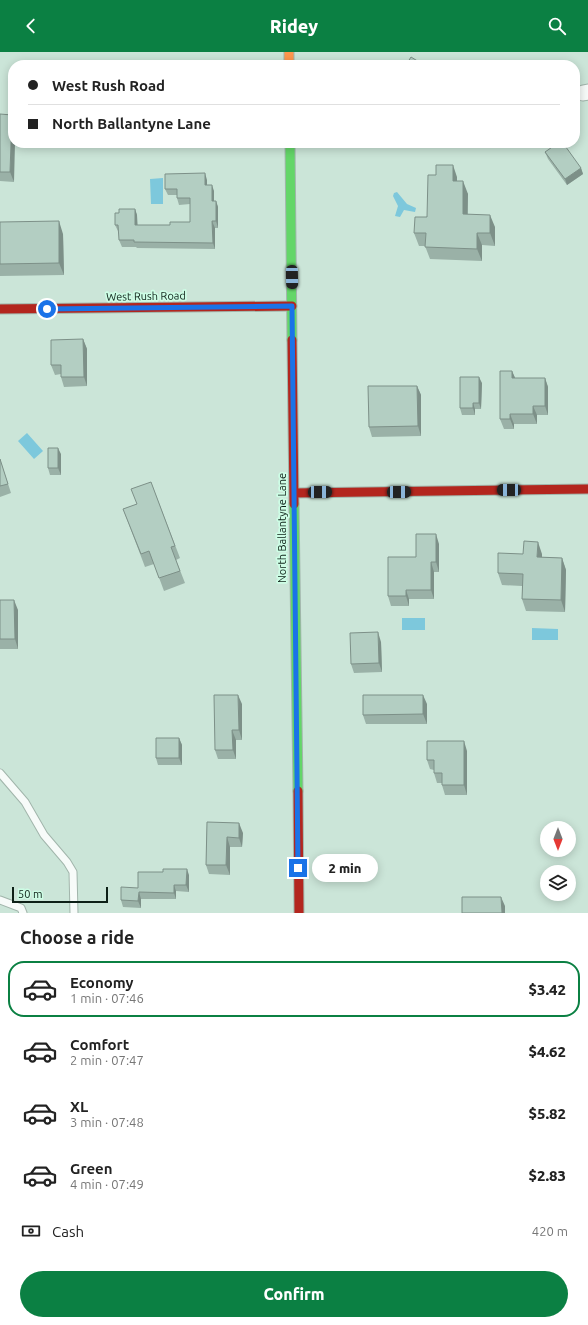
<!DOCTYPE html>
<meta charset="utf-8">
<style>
body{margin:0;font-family:Ubuntu,sans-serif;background:#f6f6f6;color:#222;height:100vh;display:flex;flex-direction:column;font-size:15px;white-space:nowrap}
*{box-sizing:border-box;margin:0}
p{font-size:13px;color:#767676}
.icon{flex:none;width:22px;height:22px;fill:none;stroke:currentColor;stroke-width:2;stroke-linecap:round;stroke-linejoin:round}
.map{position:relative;height:861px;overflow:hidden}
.panel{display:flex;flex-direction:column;background:#fff;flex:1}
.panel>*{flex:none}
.banner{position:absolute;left:8px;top:8px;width:572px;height:88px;border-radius:16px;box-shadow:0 2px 10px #0003;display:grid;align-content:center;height:88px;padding:0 20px;background:#fff}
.needle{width:26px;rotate:180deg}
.fabs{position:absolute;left:540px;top:769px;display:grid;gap:8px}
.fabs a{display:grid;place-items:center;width:36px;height:36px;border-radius:50%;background:#fff;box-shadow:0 2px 10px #0003;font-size:20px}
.scale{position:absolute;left:12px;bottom:10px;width:96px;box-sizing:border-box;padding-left:4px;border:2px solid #0d2017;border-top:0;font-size:11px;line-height:14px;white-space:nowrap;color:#0d2017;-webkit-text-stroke:3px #cdfde5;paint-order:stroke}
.end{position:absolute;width:18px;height:18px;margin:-9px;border:5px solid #1a73e8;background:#fff;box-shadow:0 0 0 2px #fff}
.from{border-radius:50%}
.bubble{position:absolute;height:28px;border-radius:14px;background:#fff;box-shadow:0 2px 10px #0003;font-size:13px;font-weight:800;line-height:28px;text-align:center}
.car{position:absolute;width:12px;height:24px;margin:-12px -6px;border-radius:5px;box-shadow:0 0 3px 1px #0007;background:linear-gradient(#222 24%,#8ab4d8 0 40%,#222 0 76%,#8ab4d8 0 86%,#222 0)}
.banner b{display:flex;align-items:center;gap:14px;height:38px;font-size:15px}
.banner b+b{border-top:1px solid #e0e0e0}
.banner i{width:10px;height:10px;background:#222}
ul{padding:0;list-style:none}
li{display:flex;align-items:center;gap:12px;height:56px;margin:0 8px 6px;padding:0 12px;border:2px solid transparent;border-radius:16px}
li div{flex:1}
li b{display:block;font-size:15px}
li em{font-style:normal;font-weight:800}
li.selected{border-color:#0b8043}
li>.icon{width:36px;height:36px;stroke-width:1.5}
h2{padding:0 20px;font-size:18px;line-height:48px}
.pay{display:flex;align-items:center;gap:10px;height:44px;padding:0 20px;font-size:15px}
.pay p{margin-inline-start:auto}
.primary-button{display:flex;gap:8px;margin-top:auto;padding:8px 20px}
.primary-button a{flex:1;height:46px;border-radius:24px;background:#0b8043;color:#fff;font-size:16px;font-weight:800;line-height:46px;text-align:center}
header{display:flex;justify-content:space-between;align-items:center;height:52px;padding:0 20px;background:#0b8043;color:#fff;font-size:18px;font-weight:800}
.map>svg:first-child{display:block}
.water{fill:#7dc8dc}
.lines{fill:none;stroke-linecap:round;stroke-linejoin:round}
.lane-casing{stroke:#a1b5ab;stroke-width:9}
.street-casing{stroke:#a1b5ab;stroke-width:17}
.fast-casing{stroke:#a1b5ab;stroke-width:11}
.slow-casing{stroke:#a1b5ab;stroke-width:11}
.jam-casing{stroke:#a1b5ab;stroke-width:11}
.lane{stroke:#f7fbf9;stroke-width:7}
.street{stroke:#f7fbf9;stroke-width:15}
.fast{stroke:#63d668;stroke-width:9}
.slow{stroke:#ff974d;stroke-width:9}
.jam{stroke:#b3261e;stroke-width:9}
.wall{fill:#9ab1a7}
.shaded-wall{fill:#7d9088}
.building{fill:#b3cec2;stroke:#7d9088}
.route{stroke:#1a73e8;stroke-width:5}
.labels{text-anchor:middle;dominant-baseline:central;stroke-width:3.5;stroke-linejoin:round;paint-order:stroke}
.street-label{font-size:11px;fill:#0d2017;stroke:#cdfde5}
</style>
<header><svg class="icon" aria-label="back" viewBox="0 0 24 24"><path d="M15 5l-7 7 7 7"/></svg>Ridey<svg class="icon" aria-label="search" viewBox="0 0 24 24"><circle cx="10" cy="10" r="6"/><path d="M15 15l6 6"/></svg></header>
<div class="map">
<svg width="588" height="861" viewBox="0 0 588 861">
<rect width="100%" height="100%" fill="#cbe5d8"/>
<path class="water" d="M163,126V152H151L150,127Z
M397,140L407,152L416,156L415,160L404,158L400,165L395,164L398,154L393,144L394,141Z
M27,381L43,399L34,407L18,389Z
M402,566H425V578H402Z
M532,576L558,577V588H532Z"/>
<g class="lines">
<defs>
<path id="lane" d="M0,721L25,750L44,783L67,810L73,820L74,861
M0,848L21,856L23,861"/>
<path id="street" d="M583,41L588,40"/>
<path id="fast" d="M290,91L292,288
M294,452L298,739"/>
<path id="slow" d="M289,0V13"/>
<path id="jam" d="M0,257L292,254
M292,288L294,452
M294,441L588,437
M298,739L299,861"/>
</defs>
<use href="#lane" class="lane-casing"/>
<use href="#street" class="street-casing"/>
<use href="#fast" class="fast-casing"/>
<use href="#slow" class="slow-casing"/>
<use href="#jam" class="jam-casing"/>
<use href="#lane" class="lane"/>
<use href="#street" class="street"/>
<use href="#fast" class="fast"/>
<use href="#slow" class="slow"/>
<use href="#jam" class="jam"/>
</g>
<path class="wall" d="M0,62L14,130L0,129Z
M545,100L581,116L583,122L567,133L548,107Z
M457,125V129L468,142V162L495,175V194L482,193V209L430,207L425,194H419L414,181Z
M207,128V133L214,139V149H216L218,155V176H215V197L137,196L136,195H122L119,188V179H118L115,173L119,161L135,157L137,163V173H170L190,170V152L179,153L177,146V143H168L165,137Z
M0,170L63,182L64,223L0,224Z
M83,287L87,297V334L64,335L61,325V322L55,323L51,313Z
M512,319L515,326H545L548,335V363H537V372H514V377H504L500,367Z
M482,331L481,357H475V363H462L460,356Z
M417,334L421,343V384L372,385L369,375Z
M61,402V423H50L48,416Z
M0,407L11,441L0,445Z
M151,430L180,506L176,508L185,531L164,539L154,512L145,515L123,457L137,452Z
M439,492V520H434V547H409V554H391L388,544L416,505Z
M523,502H542V505L562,506L566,518L565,560L526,559L522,547V534L502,533L498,521Z
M0,548L18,558V597H0Z
M381,590L382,620L354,621L351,612Z
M242,652V688H236V707H218L215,698Z
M427,652V672H366L363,663Z
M179,686L182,693V713H158L156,706Z
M467,699V743H445L442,733V731H437L434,721V718L430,717L427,708Z
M207,770L243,781L242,795H230V823L209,822L206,813Z
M189,823V840L176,839V847H141V856L123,855L121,848L138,836Z"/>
<path class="shaded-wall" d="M12,63L13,66V91H15L14,130L10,120Z
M453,113L457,125V141L453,129Z
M581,116L583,122L567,133L565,127Z
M205,121L207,128V139L205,133Z
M463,129L468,142L467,175L463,162Z
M212,133L214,139V155L212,149Z
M216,149L218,155V176L216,169Z
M135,157L137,163L138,180L135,173Z
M490,163L495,175V194L490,181Z
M59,169L63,182L64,223L59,211Z
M212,169L215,176V197L213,191Z
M477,181L482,193V209L477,197Z
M83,287L87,297V334L84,325Z
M512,319L516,328L512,326Z
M479,325L482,331L481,357L479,351Z
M545,326L548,335V363L545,354Z
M417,334L421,343V384L418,374Z
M473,351L475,357V363L473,356Z
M533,354L537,363V372L533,362Z
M510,362L514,372V377L510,367Z
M58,396L61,402V423L58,416Z
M436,482L439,492V520L436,510Z
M538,490L542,502V517L537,505Z
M562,506L566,518L565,560L561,548Z
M431,510L434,520V547L431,538Z
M406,538L409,547V554L406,544Z
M14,548L18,558V597L15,587Z
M378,580L381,590L382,620L379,611Z
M238,643L242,652V688L239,678Z
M423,643L427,652V672L423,662Z
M232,678L236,688V707L233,698Z
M179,686L182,693V713L179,706Z
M464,689L467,699V743L464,733Z
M239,771L243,781L242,795L239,786Z
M227,785L230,795V823L226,813Z
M187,817L189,823V840L186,833Z
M174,833L176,839V847L174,841Z
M139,840L141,847V856L138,849Z
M501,845L505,854V861H502Z"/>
<path class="building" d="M411,5L424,13H406Z
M456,12V13H447Z
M0,62L12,63L10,120H0Z
M558,91H563L581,116L565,127L545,100Z
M436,113H453V129H463V162L490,163V181H477V197L425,195L426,181H414L415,165H427L428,123H436Z
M205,121V133H212V149H216V169H212L213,191L134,190V188H119L118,173H115V161H119V157H135V173H170V170H190V146H177V137H165V122Z
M59,169V211L0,212V170Z
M83,287L84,325H61V313H51V288Z
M500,319H512V326H545V354H533V362H510V367H500Z
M460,325H479V351H473V356H460Z
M368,334H417L418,374L369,375Z
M48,396H58V416H48Z
M0,407L8,432L0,434Z
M151,430L175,494L171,495L180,519L159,526L149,499L141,502L123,457L137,452L131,437Z
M416,482H436V510H431V538H406V544H388V505H416Z
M524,489L538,490L537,505L562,506L561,548L522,547L523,522L498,521V501L523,502Z
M0,548H14L15,587H0Z
M378,580L379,611L351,612L350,581Z
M214,643H238L239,678H232L233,698H215Z
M363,643H423V662L363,663Z
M156,686H179V706H156Z
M427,689H464V733H442V721H434V708H427Z
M207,770L239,771V786L227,785L226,813H206Z
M163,817H187L186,833H174V841L139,840L138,849L121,848V835L138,836V820H163Z
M462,845H501L502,861H462Z"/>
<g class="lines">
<path class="route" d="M47,257L292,254L298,816"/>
</g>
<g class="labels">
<g class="street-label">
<text transform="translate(146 244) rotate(-1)">West Rush Road</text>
<text transform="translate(282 476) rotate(-90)">North Ballantyne Lane</text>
</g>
</g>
</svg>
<div class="fabs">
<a><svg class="needle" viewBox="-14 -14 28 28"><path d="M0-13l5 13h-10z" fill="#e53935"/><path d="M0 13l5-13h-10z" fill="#767676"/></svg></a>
<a><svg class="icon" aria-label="layers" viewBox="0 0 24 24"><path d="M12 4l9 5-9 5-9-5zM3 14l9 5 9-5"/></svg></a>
</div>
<div class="scale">50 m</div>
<i class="end from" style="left:47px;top:257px"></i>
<i class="end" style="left:298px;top:816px"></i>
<div class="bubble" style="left:312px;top:802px;width:66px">2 min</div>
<i class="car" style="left:292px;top:225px;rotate:179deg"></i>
<i class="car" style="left:509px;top:438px;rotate:270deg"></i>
<i class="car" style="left:320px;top:440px;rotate:89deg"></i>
<i class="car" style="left:399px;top:440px;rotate:89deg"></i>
<div class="banner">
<b><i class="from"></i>West Rush Road</b>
<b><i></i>North Ballantyne Lane</b>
</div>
</div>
<section class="panel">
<h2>Choose a ride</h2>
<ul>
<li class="selected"><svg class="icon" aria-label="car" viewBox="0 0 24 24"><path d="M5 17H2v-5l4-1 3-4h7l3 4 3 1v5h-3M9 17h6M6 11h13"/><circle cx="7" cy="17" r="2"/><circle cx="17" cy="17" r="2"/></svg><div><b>Economy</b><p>1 min · 07:46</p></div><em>$3.42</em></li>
<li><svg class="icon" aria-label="car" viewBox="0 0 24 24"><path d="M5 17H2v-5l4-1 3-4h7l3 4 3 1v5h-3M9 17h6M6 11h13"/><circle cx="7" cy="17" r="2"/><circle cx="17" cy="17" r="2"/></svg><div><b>Comfort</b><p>2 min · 07:47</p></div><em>$4.62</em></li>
<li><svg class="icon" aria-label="car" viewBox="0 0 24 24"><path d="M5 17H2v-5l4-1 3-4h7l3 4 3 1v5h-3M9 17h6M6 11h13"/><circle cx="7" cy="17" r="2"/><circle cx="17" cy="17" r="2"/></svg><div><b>XL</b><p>3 min · 07:48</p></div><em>$5.82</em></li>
<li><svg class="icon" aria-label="car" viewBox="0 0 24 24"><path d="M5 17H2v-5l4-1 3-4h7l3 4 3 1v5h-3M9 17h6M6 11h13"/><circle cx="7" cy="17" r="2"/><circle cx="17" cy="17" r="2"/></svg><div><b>Green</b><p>4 min · 07:49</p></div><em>$2.83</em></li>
</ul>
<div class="pay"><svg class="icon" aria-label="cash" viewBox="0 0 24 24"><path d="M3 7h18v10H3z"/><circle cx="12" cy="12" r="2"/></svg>Cash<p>420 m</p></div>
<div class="primary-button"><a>Confirm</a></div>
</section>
